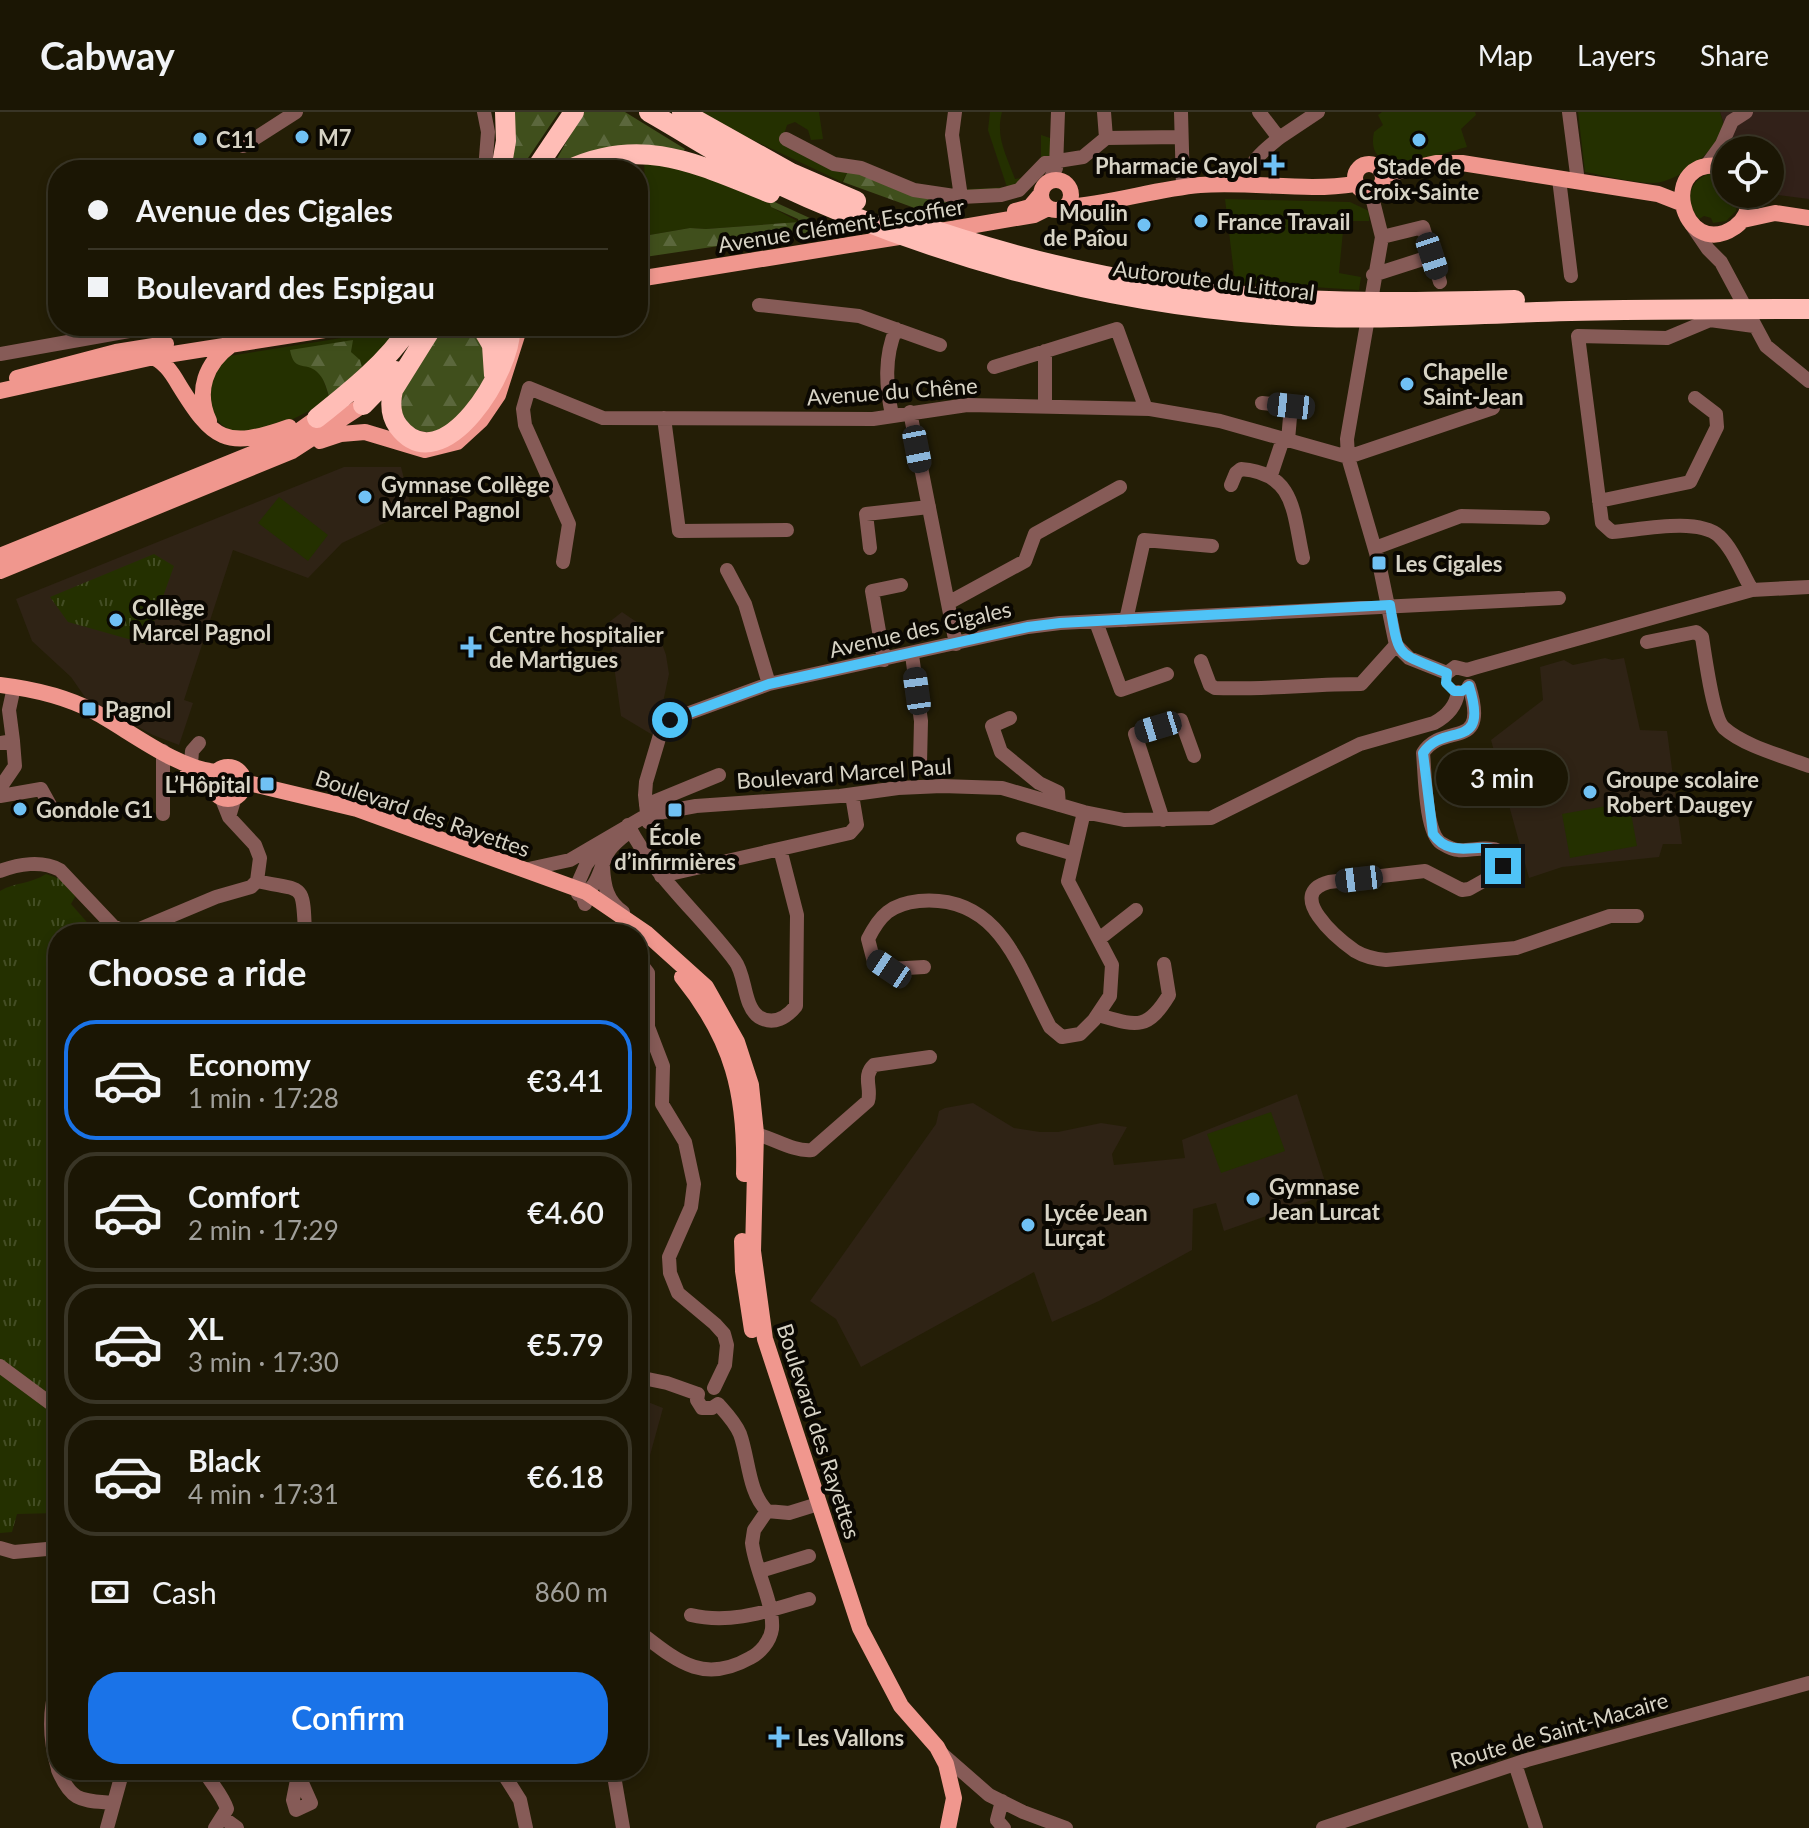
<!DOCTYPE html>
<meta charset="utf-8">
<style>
body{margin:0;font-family:Lato,sans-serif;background:#282313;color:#f1f3f6;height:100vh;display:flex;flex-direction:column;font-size:30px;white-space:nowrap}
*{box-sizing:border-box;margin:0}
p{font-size:26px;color:#a09f9a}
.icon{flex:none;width:44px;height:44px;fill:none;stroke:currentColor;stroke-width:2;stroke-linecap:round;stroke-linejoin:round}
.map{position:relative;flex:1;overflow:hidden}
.panel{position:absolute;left:48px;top:812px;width:600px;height:856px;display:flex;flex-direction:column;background:#1b1604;border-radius:32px;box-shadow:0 4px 12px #0003,0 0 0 2px #393526}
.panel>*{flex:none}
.banner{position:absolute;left:48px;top:48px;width:600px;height:176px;border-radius:32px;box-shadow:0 4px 12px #0003,0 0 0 2px #393526;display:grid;align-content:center;height:176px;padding:0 40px;background:#1b1604}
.controls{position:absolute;left:1712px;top:24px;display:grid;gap:16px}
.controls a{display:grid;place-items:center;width:72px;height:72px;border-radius:50%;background:#1b1604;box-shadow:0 4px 12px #0003,0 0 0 2px #393526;font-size:40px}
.end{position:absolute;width:36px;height:36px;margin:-18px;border:10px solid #4fc3f7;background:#111;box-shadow:0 0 0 4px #111}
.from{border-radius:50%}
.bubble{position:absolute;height:56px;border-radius:28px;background:#1b1604;box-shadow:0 4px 12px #0003,0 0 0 2px #393526;font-size:26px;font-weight:600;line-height:56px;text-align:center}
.car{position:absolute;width:24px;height:48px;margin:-24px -12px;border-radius:10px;box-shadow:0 0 6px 2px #0007;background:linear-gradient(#222 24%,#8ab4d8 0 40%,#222 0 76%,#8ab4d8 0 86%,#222 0)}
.banner b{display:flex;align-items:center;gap:28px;height:76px;font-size:30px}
.banner b+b{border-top:2px solid #393526}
.banner i{width:20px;height:20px;background:#f1f3f6}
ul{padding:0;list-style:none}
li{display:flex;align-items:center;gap:24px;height:120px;margin:0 16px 12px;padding:0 24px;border:4px solid #393526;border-radius:32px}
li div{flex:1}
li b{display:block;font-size:30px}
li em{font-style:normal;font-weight:600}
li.selected{border-color:#1a73e8}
li>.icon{width:72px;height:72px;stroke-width:1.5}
h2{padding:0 40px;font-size:36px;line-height:96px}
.pay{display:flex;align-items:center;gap:20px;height:88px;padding:0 40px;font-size:30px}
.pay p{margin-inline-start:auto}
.primary-button{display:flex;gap:16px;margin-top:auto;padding:16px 40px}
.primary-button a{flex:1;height:92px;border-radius:32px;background:#1a73e8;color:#fff;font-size:32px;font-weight:600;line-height:92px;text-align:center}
header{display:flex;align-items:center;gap:48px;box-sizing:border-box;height:112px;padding:0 40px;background:#1b1604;border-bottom:2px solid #393526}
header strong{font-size:38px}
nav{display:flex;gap:44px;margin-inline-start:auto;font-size:28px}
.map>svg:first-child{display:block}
.commercial{fill:#322119}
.education{fill:#2f2315}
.grass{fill:#243000}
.forest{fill:url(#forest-firs)}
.park{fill:url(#park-tufts)}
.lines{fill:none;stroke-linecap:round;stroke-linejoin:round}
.minor{stroke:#865b57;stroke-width:14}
.major{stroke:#f0978e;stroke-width:16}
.highway{stroke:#ffbdb6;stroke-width:20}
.route{stroke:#4fc3f7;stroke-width:10}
.poi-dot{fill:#70c1f4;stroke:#0b0802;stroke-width:3}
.labels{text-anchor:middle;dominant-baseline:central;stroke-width:8;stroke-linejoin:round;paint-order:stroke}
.poi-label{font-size:22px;font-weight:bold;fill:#d7d3c5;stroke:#0b0802;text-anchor:start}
.street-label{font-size:22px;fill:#d7d3c5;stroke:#0b0802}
</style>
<header>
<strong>Cabway</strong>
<nav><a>Map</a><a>Layers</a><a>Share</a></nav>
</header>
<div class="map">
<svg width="1809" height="1716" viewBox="0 0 1809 1716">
<defs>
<pattern id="forest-firs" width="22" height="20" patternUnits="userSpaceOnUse" patternTransform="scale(2)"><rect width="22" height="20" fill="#404f1c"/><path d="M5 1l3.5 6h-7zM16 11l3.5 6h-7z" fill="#5b673c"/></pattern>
<pattern id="park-tufts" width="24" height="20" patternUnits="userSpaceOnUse" patternTransform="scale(2)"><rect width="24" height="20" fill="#243000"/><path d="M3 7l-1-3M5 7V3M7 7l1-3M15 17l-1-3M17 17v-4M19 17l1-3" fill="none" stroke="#434d24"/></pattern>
</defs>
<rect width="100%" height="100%" fill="#241e06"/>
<path class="commercial" d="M1720,0H1809V87L1770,82V38H1732Z"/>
<path class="education" d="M344,355H401L412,398L342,431L308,466L233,438L184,588L193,591L179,633L153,623L87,588L71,565L32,529L16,487Z
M622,500L660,526L666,543L669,562L662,595L652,599L656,625L621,604L608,511Z
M1605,546L1612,548L1624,546L1640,618L1667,619L1682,732H1663L1659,745L1562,755L1529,766L1491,628L1543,588L1540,555L1564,548L1573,553Z
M1297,982L1329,1082L1224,1119L1216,1091L1193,1097L1192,1138L1099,1189L1052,1210L1034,1160L861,1255L836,1207L810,1189L936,1012L939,999L945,996L973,991L1014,1016L1040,1020H1058L1101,1011L1127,1015L1112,1042L1114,1053L1185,1046L1182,1028Z
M638,1286L663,1296L644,1365L638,1366Z"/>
<path class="grass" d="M702,0H819L823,27L811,28L808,18L795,10L787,13L782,28L848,59L842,70L738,21Z
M990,0H1002C995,25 1007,44 1015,67L1022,66L1041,47V23L1053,27L1055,44L1015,76L970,82L966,77L1007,75L988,18Z
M1382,0H1475L1476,3L1461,17L1467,35C1442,41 1363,73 1374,20L1383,13L1378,3Z
M1578,0H1720C1721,4 1723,8 1723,12C1720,37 1679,70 1654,71C1632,71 1607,64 1585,60Z
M644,48H658L768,87L771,95L799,110L706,117L690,116L638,125V83L645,81Z
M1711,61L1726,64V82H1739L1736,99L1726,109L1713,111L1711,106L1704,104L1699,107C1684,90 1688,68 1711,61Z
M1225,87L1350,90L1369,99V109H1344L1339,161L1361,165L1359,178L1235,170Z
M391,218V221L396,220L363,259L351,240L352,228L313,256L322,264L330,287C308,300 272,320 247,321C218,322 202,294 212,268C214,260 219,253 223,245Z
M279,385L328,423L308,449L258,411Z
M1629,690L1637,734L1570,746L1562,702Z
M1271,1000L1285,1039L1221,1061L1207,1022Z"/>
<path class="forest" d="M513,0H559L520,58H508Z
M583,0H625L685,37L682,41L572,50L558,58L554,52Z
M848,59L959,87L960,99L934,103L843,70Z
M768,87L834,117L638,146V125L690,116L706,117L799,110L798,107L771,95Z
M444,214L475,215C481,226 489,244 487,256C484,277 456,317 434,320C415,322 395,308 398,288C401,268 431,231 444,214Z
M353,228L351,240L360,248L363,259L330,287C327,279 325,268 319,262C308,248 294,262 290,238Z"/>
<path class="park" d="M154,442L174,454L146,532L68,510L50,485Z
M46,762L60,767L76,783L71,792L92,816L88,822H58V896L55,909L58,917V1401L17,1402L12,1420L0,1421V779C15,770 31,772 46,762Z"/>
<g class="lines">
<path class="minor" d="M484,0L488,20L485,58
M955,0L952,23L961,85L1001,83L1019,78L1045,51L1083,45L1106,26
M1104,0L1106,26L1180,25
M1181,0L1183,75
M1569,0L1578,70
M1279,26L1318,0
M786,27L834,52L861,56L914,78L961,85
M1722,32L1732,9L1746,0
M243,34L296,0
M1706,54L1722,32L1726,48
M1559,67L1571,164
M1049,70L1056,56L1058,0
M1247,71C1248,50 1263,39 1279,26L1259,0
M1371,81L1382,125L1347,327L1348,345L1379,451L1396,533L1409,546L1447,561
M1691,112L1708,137L1721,150L1766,234L1809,269
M1432,144L1440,170
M1373,163L1432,144L1423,115L1382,125
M759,193L859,204L940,233
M1045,239V295
M0,242L157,214
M994,255L1117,217L1146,297
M1262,291L1291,294L1288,328
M910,300L956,532
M892,303C886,274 884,245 896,217
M664,306L679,419L787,418
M1271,363L1283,327
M1231,373L1236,361L1241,357C1296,361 1293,402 1303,446
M1599,389L1690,370L1717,315L1716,302L1695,286
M870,436L866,402L929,395
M1375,436L1461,404L1543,406
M563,450L569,412L525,313L523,297L529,276L603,306L873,307L967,293L1150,297L1220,309L1348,345L1493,296
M727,458L745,492L769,572
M1752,478C1742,461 1733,437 1719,424C1697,405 1640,418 1612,420L1602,411L1578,224L1667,226L1710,208L1754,214
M948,491L1025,449L1035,422L1120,375
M1126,508L1144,428L1212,434
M1096,510L1121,578L1167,562
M1647,530L1696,520L1702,525C1705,543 1713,606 1724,616C1744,634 1783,644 1809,654
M912,543L921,609L920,651
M884,548L872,479L901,473
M1201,549L1210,573L1215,576C1264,578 1312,572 1361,572L1396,533
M1447,561L1455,555L1467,558L1477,555L1752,478L1809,475
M1469,574C1490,641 1443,609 1423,641C1425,661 1425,720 1441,731C1446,734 1452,738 1458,738C1474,740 1512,725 1501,759L1469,777L1462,778L1425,759L1329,770C1284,782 1338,827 1355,839C1365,845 1375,847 1386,848L1516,836L1610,804H1637
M1010,606L992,614L1001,640L1039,671L1058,680L1059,693
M0,631L13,629L9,598L14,575
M163,639V702
M191,653L192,639L199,631
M0,676L15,654L13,629
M0,684L41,677L51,695
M646,693L719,663
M229,705L235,685
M1163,708L1135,622L1181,608L1194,644
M648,710L645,683L646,670L660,623L670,608L769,572L1028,515L1060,511L1559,486
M628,713C655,766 700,802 735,849C746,863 743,894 759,905C774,914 787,905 796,894L797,803L780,737
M1023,727L1074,742
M603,755C604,774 607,789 623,800
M524,758L570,748L647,703L696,694L840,684L898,676L942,674L1002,676L1084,700L1124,708L1211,706L1360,632L1434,611C1447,604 1456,595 1458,580
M0,759C18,752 42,748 60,758L113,814L124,819H135L216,785L251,775L257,769L260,746L255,733L229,705L221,685
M661,764L850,721L857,713L852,683
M257,769C304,780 303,768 305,822
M578,782C598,780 599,757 607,742C611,734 618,729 625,723
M585,792L578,771L586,753L599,735
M1099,827L1136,798
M638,848L648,861V915L663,954L662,992L685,1030L694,1072L691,1095L669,1145L670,1161L678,1181L715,1212L724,1222L727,1233L725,1253L714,1276
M924,855L889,857L873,846L868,827C880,803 891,792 919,789C1000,782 1019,856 1050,915L1062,925L1080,922L1094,908L1110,884L1112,853L1068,769L1084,700
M1098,903C1137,914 1147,919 1169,883L1164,852
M746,1020C769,1022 790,1040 812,1038L868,989C872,976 862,964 874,953L930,945
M0,1254L58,1297
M638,1265L667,1271L698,1282
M698,1282L697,1288L702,1296H712L718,1292
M718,1292C726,1301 735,1310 740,1322C749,1347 748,1380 767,1399L789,1401L818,1392
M0,1436L14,1440L58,1436
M760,1459L809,1444
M691,1503C732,1513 770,1498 809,1487
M638,1519C676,1548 702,1573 750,1546C760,1541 770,1530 772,1517C774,1491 755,1458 752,1431L754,1418L767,1399
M58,1570C48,1599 49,1627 58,1657
M941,1641L989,1683L1023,1700L1066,1716
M1515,1652L1536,1716
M58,1658C72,1691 82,1688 114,1691
M204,1658C211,1672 222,1682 227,1697L215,1716
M501,1658L520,1688L526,1716
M613,1658L623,1716
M297,1674L303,1673L311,1691L296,1698L293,1688L299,1658
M1002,1689L997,1708L1004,1716
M222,1705L237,1716
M107,1716L123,1658
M1323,1716L1527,1648L1809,1571"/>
<path class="major" d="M1355 66a14 14 0 1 1 28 0a14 14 0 1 1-28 0Z
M1726,55C1654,40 1681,152 1735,115C1746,107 1750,95 1749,82
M1383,63L1436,51H1462L1658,82L1681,91
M1041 83a15 15 0 1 1 30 0a15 15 0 1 1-30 0Z
M1066,95C1111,92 1155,77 1200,73C1252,69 1305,80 1355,72
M1015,99L1030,95L1041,82
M1743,108L1775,101L1809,106
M940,119L1034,103L1048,96
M638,167L905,124
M149,243C164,249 171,259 179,273C213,328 225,338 289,315
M17,266L116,240L166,232
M0,279L154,245L350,214
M209,309C195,279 206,251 231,233
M320,329L341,322L365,320L425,338L457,330L481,308L498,283L520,214
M0,444L286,328L317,306
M0,459L292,339L363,293
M0,573C33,577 65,584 95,600C130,619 176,656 216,660
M212 671a16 16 0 1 1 32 0a16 16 0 1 1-32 0Z
M188,661L212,673
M244,670L357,697L586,780L646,821L706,875L737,930L751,973L756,1021L753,1139L765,1227L860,1516L901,1594L937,1635L946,1652L954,1686L948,1716
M682,865C733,928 746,982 744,1062
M742,1129L743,1159L752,1218"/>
<path class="highway" d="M649,0C688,22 725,47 765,66C925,142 1099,191 1277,203C1364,209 1450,203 1537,200C1627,197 1718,197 1809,197
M682,0L791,61L856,89
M501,58L506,29L505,0
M535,58L574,0
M568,58C643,23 699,53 770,81
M904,108C1022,150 1147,178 1272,186C1352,192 1434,190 1515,188
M433,214L393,278C390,291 390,303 398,314C442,373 514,256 510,214
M481,214L492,233L494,263
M363,293L396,259
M317,306C352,278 386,251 411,214"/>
</g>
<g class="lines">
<path class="route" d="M670,608L769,572L1028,515L1060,511L1390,493C1399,549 1397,540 1447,561L1446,571L1454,579H1462L1469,574C1490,641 1444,609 1423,641L1433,722C1456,756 1498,715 1503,754"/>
</g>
<g class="poi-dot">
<circle cx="302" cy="25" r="8"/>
<circle cx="200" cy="27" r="8"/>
<circle cx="1419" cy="28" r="8"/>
<path d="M1270 41h8v8h8v8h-8v8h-8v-8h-8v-8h8z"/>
<circle cx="1201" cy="109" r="8"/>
<circle cx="1144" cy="113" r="8"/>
<circle cx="1407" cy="272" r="8"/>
<circle cx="365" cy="385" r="8"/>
<rect x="1371" y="443" width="16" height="16" rx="4"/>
<circle cx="116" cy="508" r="8"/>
<path d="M467 523h8v8h8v8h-8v8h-8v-8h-8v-8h8z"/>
<rect x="81" y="589" width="16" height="16" rx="4"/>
<rect x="259" y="664" width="16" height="16" rx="4"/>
<circle cx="1590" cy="680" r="8"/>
<circle cx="20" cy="697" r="8"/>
<rect x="667" y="690" width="16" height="16" rx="4"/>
<circle cx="1253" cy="1087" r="8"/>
<circle cx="1028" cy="1113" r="8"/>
<path d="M775 1613h8v8h8v8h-8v8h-8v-8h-8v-8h8z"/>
</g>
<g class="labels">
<g class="poi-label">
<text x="318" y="25">M7</text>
<text x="216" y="27">C11</text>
<text x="1258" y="53" text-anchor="end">Pharmacie Cayol</text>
<text x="1419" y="54" text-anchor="middle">Stade de<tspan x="1419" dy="25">Croix-Sainte</tspan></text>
<text x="1128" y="100" text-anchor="end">Moulin<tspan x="1128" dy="25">de Paîou</tspan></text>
<text x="1217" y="109">France Travail</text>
<text x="1423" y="259">Chapelle<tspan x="1423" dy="25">Saint-Jean</tspan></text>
<text x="381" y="372">Gymnase Collège<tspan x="381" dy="25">Marcel Pagnol</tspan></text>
<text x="1395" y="451">Les Cigales</text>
<text x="132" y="495">Collège<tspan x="132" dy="25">Marcel Pagnol</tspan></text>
<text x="489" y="522">Centre hospitalier<tspan x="489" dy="25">de Martigues</tspan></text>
<text x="105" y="597">Pagnol</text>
<text x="1606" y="667">Groupe scolaire<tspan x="1606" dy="25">Robert Daugey</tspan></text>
<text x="251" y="672" text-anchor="end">L’Hôpital</text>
<text x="36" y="697">Gondole G1</text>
<text x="675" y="724" text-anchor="middle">École<tspan x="675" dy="25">d’infirmières</tspan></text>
<text x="1269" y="1074">Gymnase<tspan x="1269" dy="25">Jean Lurcat</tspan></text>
<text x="1044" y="1100">Lycée Jean<tspan x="1044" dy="25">Lurçat</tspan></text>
<text x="797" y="1625">Les Vallons</text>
</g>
<g class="street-label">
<text transform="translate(841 113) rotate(-9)">Avenue Clément Escoffier</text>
<text transform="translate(1214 168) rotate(7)">Autoroute du Littoral</text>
<text transform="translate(892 279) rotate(-4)">Avenue du Chêne</text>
<text transform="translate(920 517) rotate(-13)">Avenue des Cigales</text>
<text transform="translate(844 661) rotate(-4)">Boulevard Marcel Paul</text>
<text transform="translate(423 701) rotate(19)">Boulevard des Rayettes</text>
<text transform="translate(819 1319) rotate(72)">Boulevard des Rayettes</text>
<text transform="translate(1559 1618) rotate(-16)">Route de Saint-Macaire</text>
</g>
</g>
</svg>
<div class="controls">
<a><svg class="icon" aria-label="locate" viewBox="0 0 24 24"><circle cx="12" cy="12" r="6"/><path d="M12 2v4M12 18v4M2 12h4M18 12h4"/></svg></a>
</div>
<i class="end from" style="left:670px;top:608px"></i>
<i class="end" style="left:1503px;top:754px"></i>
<div class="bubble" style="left:1436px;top:638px;width:132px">3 min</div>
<i class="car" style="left:1432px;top:144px;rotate:162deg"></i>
<i class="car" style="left:1291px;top:294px;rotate:276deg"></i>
<i class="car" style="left:917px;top:337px;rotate:169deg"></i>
<i class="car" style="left:917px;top:579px;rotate:352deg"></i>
<i class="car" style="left:1158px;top:615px;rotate:253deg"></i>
<i class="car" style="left:1359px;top:767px;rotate:263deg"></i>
<i class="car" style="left:889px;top:857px;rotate:304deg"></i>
<div class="banner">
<b><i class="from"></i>Avenue des Cigales</b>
<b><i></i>Boulevard des Espigau</b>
</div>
<section class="panel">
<h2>Choose a ride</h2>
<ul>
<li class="selected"><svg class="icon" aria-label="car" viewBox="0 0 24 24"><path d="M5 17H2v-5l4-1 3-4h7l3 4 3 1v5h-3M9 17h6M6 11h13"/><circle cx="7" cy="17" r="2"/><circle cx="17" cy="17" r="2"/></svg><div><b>Economy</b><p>1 min · 17:28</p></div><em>€3.41</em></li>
<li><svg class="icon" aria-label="car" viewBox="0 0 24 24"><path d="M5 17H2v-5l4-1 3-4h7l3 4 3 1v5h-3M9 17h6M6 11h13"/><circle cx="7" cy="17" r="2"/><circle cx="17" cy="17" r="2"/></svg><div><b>Comfort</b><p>2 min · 17:29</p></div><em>€4.60</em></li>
<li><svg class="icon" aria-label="car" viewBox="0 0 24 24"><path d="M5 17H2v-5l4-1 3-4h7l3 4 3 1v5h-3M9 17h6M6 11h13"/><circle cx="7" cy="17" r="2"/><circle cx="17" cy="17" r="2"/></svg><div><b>XL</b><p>3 min · 17:30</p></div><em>€5.79</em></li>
<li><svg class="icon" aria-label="car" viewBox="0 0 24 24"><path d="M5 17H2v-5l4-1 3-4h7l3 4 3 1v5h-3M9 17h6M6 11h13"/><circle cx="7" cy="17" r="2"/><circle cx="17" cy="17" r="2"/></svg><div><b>Black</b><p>4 min · 17:31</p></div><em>€6.18</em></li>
</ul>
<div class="pay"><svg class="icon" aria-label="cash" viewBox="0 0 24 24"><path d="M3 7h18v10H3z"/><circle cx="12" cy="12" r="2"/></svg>Cash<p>860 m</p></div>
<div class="primary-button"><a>Confirm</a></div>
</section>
</div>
